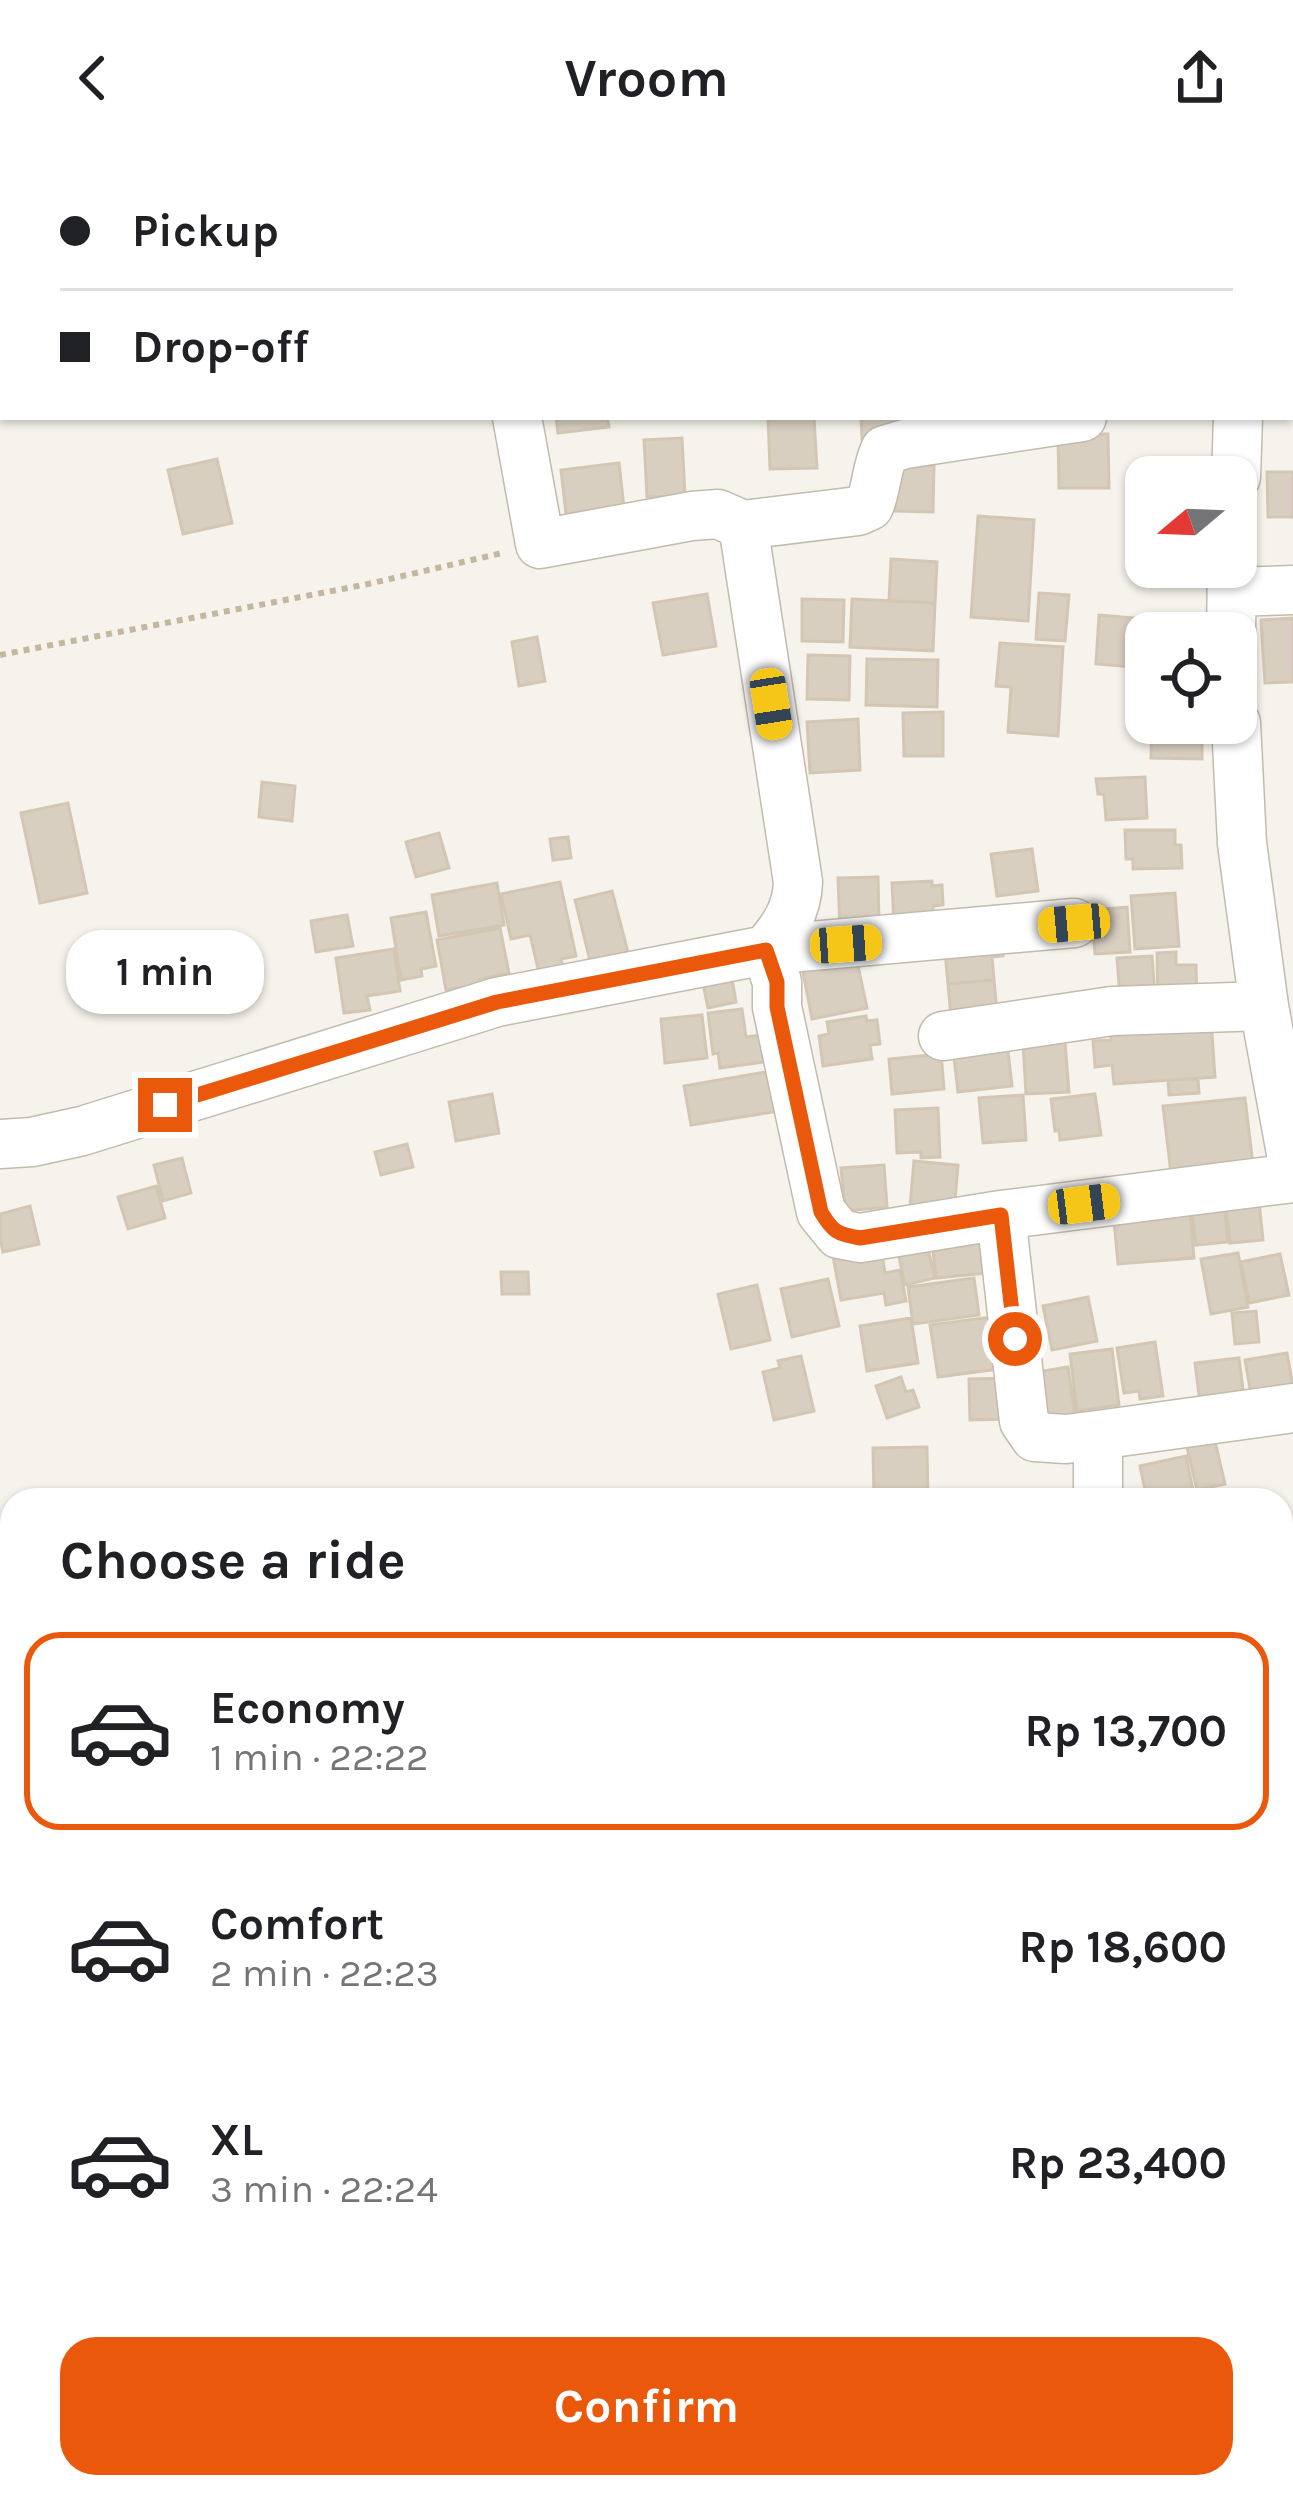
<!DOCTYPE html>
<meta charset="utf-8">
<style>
body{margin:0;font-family:Karla,sans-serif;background:#f6f6f6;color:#202124;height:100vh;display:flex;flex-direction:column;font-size:45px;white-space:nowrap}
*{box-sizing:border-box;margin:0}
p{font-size:39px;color:#757577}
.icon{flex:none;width:66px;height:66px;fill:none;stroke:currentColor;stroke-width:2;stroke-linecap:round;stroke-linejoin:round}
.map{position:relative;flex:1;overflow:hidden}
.side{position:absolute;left:0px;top:1332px;width:1293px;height:1011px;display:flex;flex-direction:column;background:#fff;border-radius:36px 36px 0 0;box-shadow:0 3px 9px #0004}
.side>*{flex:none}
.hud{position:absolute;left:0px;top:0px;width:1293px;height:264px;box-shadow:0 3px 9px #0004;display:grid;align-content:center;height:264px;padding:0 60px;background:#fff}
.needle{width:78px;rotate:251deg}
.controls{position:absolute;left:1125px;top:300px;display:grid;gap:24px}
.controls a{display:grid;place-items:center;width:132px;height:132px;border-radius:24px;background:#fff;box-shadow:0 3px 9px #0004;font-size:60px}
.end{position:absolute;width:54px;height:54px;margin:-27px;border:15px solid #ea580c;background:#fff;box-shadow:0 0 0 6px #fff}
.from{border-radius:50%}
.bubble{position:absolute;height:84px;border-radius:36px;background:#fff;box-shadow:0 3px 9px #0004;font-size:39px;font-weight:700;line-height:84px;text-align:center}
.car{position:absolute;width:36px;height:72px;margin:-36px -18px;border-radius:15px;box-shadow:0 0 9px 3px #0007;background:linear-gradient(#f5c518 24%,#345 0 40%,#f5c518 0 76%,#345 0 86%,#f5c518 0)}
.hud b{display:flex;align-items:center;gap:42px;height:114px;font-size:45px}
.hud b+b{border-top:3px solid #e0e0e0}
.hud i{width:30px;height:30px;background:#202124}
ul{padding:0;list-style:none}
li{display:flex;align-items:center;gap:36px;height:198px;margin:0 24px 18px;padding:0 36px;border:6px solid transparent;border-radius:36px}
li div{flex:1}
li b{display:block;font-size:45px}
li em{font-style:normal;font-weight:700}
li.current{border-color:#ea580c}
li>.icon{width:108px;height:108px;stroke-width:1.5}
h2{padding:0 60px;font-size:54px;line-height:144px}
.cta{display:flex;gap:24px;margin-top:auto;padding:24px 60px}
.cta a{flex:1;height:138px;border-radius:36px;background:#ea580c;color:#fff;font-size:48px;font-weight:700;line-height:138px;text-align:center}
header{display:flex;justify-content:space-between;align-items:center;height:156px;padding:0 60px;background:#fff;font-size:54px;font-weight:700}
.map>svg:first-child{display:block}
.building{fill:#d8cfc1;stroke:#d3c7b4;stroke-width:3}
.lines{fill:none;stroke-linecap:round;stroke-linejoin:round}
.minor-casing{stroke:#c2bbae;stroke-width:51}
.path{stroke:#c4b79f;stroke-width:6;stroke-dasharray:6 6;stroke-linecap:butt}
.minor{stroke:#fff;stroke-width:48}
.route{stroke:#ea580c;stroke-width:15}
</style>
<header><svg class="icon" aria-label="back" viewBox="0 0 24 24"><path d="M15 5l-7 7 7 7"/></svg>Vroom<svg class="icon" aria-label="share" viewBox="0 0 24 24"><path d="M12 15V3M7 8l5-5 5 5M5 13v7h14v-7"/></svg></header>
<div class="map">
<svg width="1293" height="2341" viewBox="0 0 1293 2341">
<rect width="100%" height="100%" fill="#f6f3ec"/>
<path class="building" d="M556,261H607L609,271L558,277Z
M768,261H814L817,312L770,313Z
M861,261H907L908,282L862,283Z
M1108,278L1109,332H1059L1058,279Z
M682,282L685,340L647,341L644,284Z
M217,303L232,367L183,378L168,314Z
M619,307L624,352L566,358L561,314Z
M895,308L934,309L933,356L895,355Z
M1267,316H1293V361H1268Z
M978,360L1034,364L1028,465L971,461Z
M891,403L937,406L935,447L889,445Z
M1039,437L1069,439L1065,485L1036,483Z
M707,438L716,490L663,499L653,447Z
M802,443L844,444L843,486L802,485Z
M852,443L935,447L933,495L850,491Z
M1099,459L1135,462L1132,511L1096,508Z
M1293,462V526L1265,527L1261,464Z
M1137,466L1212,467V477H1146V514H1137Z
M537,481L545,525L519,530L512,486Z
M1000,487L1063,491L1058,580L1008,576L1011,531L996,530Z
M808,499L850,500L849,544L807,543Z
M867,503L938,504L937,551L866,549Z
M943,556V600H904L903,557Z
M858,563L860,614L810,617L807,566Z
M1152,567H1194L1193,578H1202V603L1151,602Z
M1145,621L1147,662L1106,664L1104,638H1098L1096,623Z
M262,626L295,630L292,665L259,661Z
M68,647L87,737L40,747L21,657Z
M1125,674H1175V689H1181L1182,712L1133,713V703H1126Z
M439,677L449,712L416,721L406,686Z
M568,681L571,702L553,704L550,683Z
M1032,693L1038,735L997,740L991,698Z
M878,721L879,766L840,774L838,722Z
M932,725V730L942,729L943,749L933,750L934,767L894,769L892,727Z
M560,726L576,800L561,803L563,811L539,817L530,779L511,783L501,738Z
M497,727L504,769L439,780L432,739Z
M612,735L630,804L592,813L575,744Z
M1175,737L1179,790L1135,793L1131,740Z
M1127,751L1130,796L1095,798L1091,754Z
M426,756L436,810L421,813L422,820L401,824L391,762Z
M347,759L353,790L316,796L311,765Z
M500,772L509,817L480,823L481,828L446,834L437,784Z
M1001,784L1003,800L992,801L994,824L948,828L944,786Z
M394,793L400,835L367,840L370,854L344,857L336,802Z
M1176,796V809H1196L1197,847L1158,848L1157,797Z
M856,800L867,852L812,863L802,811Z
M1152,800L1155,839L1120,841L1117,802Z
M732,822L736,846L708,852L703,828Z
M994,824L998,867L952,872L948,828Z
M742,853L746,881L768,878L771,905L720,912L718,897L713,898L708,857Z
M702,859L707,902L665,907L661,863Z
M866,860L867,865L877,864L880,888L870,889L872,903L823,910L819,880L829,878L827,866Z
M1211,863L1215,921L1114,928L1112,909L1095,911L1093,885L1111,884L1110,869Z
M1065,886L1069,936L1026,938L1023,888Z
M1007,887L1012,930L958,936L953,893Z
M941,898L944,933L892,938L889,903Z
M772,915L779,955L691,969L684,930Z
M1198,923L1199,937L1169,939L1168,924Z
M492,938L499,977L456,985L449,946Z
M1095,938L1101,979L1060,984L1059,974L1055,975L1051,943Z
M1023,939L1026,984L983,987L979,942Z
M1245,942L1254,1017L1172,1026L1163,950Z
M938,952L940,1001L921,1002V996L897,997L895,954Z
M407,988L413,1011L381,1019L375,996Z
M182,1002L191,1037L163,1045L154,1009Z
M914,1005L958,1009L954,1056L910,1051Z
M884,1009L887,1051L845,1055L841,1012Z
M156,1030L165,1062L128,1073L118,1041Z
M1224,1045L1228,1086L1196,1089L1191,1048Z
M1259,1045L1263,1084L1230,1087L1226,1049Z
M30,1050L39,1088L3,1096L0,1082V1058Z
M1190,1057L1194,1102L1118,1108L1114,1064Z
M983,1072L988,1117L936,1122L931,1077Z
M925,1081L935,1122L905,1129L896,1087Z
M881,1091L885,1117L900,1114L906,1145L886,1149L884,1137L841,1144L833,1100Z
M1238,1097L1248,1151L1211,1158L1201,1103Z
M1280,1098L1289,1139L1249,1147L1241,1106Z
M501,1116H528L529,1138H502Z
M974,1122L979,1159L913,1168L908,1131Z
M828,1123L839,1170L792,1181L781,1133Z
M757,1129L770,1184L731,1193L718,1138Z
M1088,1141L1097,1185L1052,1194L1043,1150Z
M1256,1155L1259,1186L1235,1188L1232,1157Z
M1000,1160L1007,1212L938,1221L930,1169Z
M911,1162L918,1207L867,1215L860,1170Z
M1155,1186L1163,1240L1140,1243L1139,1235L1124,1237L1117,1192Z
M1112,1193L1119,1249L1077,1255L1070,1198Z
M1287,1197L1293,1231L1252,1244L1245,1204Z
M801,1200L814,1255L774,1264L763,1216L780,1212L778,1205Z
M1239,1202L1245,1249L1201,1254L1195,1207Z
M1068,1211L1076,1266L1039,1272L1031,1217Z
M901,1221L906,1236L913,1234L919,1251L887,1262L876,1230Z
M1012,1222L1013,1263L970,1264L969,1223Z
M1214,1281L1225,1328L1197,1334L1186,1287Z
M927,1291L928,1344H874L873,1292Z
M1186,1300L1195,1344H1147L1140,1310Z
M1293,1618V1663L1281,1664V1619Z
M1293,1831V1874H1281V1832Z
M1281,1880H1285L1291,1931L1281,1932Z
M1293,1979V2043L1281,2046V1981Z
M220,2331H265L266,2335L249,2341H224Z
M547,2331H593L595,2337L581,2341H550Z
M597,2331H644L646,2337L636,2341H601Z
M664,2331H722L725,2341H668Z
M750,2331H799L800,2341H750Z"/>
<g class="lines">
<defs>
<path id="minor" d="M708,0V3
M1238,0V3
M481,3V0
M517,261L540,388L692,360L718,358L743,369L858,355L869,350C877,332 876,313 885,294L905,288L1082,261
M1236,321L1238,261
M743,369L798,726C797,755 784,773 766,794
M1232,436L1293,434
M1231,477L1232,411
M1236,567L1242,687L1264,850L1293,1008
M766,794L777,826V851L821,1056L839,1078L860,1082L1001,1059L1293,1022
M943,880L1112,855L1264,850
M0,988L32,986L82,975L497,846L766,794L1074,767
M1001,1059L1024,1265L1035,1281L1066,1283L1098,1279L1293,1252
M1098,1344V1279
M0,1617L12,1618
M428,2331L432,2341"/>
</defs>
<use href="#minor" class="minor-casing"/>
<path class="path" d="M0,499L368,428L502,397"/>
<use href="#minor" class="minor"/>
</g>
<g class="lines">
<path class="route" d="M165,949L497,846L766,794L777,826V851L821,1056C833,1076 837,1078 860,1082L1001,1059L1015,1183"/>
</g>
</svg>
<div class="controls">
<a><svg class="needle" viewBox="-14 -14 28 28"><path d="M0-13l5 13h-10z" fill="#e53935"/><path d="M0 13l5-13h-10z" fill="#757577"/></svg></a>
<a><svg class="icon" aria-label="locate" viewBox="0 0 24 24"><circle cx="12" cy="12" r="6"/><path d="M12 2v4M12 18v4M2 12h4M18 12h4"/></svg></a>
</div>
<i class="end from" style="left:1015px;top:1183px"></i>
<i class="end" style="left:165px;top:949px"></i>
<div class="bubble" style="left:66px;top:774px;width:198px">1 min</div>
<i class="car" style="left:771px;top:548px;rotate:171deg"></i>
<i class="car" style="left:1074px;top:767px;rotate:265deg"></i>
<i class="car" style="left:846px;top:788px;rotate:86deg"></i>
<i class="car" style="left:1084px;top:1048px;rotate:83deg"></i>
<div class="hud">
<b><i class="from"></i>Pickup</b>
<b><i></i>Drop-off</b>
</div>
<section class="side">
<h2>Choose a ride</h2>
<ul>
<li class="current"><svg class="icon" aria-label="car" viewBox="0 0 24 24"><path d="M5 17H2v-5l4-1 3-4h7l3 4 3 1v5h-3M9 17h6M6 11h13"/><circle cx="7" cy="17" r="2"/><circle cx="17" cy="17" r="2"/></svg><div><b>Economy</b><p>1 min · 22:22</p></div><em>Rp 13,700</em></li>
<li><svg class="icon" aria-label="car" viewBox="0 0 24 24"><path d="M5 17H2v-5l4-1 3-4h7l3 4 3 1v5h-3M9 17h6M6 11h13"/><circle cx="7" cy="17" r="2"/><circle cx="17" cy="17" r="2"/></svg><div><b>Comfort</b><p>2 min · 22:23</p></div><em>Rp 18,600</em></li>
<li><svg class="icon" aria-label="car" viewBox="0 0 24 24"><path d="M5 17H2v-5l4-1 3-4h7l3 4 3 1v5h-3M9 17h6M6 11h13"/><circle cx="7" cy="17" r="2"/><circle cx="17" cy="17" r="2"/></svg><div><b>XL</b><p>3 min · 22:24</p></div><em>Rp 23,400</em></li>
</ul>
<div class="cta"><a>Confirm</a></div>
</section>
</div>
